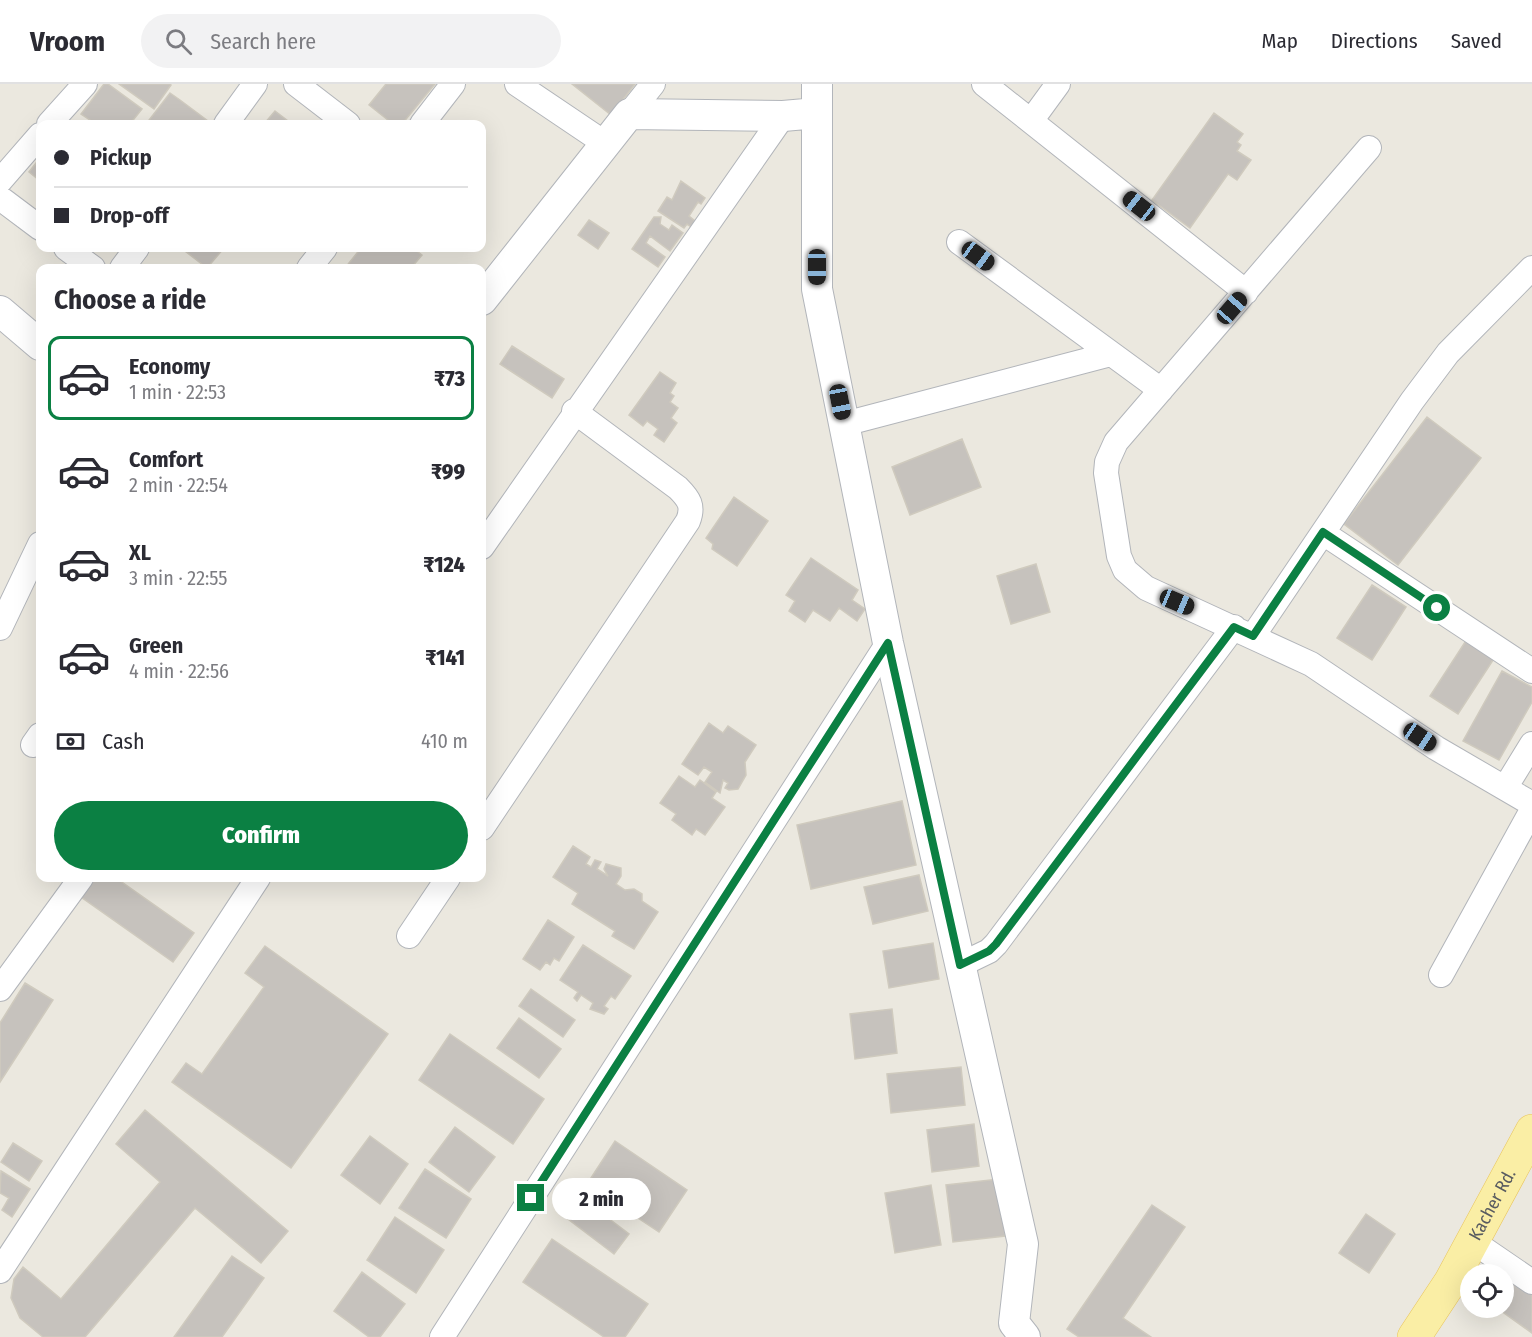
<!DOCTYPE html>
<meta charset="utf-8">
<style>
body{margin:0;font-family:"Fira Sans Condensed",sans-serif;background:#f2f2f3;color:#2b2b33;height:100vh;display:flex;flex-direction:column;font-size:22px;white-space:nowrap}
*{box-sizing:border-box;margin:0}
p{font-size:20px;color:#7c7c81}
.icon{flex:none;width:33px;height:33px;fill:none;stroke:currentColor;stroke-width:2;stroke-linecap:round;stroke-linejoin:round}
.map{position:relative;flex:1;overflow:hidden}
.panel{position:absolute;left:36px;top:180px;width:450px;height:618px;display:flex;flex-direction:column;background:#fff;border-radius:12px;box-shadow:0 6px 24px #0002}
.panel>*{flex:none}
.banner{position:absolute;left:36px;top:36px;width:450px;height:132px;border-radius:12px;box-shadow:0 6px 24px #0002;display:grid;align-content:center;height:132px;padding:0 18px;background:#fff}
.tools{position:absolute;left:1460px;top:1180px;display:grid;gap:12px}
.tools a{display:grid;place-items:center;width:54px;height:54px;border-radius:50%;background:#fff;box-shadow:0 6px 24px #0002;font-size:30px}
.end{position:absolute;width:27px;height:27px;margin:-14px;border:8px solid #0b8043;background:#fff;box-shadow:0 0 0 3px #fff}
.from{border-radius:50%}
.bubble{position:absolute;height:42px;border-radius:21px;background:#fff;box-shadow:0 6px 24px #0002;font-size:20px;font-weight:800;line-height:42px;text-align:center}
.car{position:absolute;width:18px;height:36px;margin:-18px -9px;border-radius:8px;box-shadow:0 0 4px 2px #0007;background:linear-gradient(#222 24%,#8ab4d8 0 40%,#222 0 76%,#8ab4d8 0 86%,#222 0)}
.banner b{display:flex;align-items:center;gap:21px;height:57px;font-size:22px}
.banner b+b{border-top:2px solid #e1e1e2}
.banner i{width:15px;height:15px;background:#2b2b33}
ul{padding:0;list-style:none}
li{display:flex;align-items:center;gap:18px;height:84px;margin:0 12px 9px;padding:0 6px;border:3px solid transparent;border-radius:12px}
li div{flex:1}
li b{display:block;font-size:22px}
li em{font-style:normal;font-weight:800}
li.selected{border-color:#0b8043}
li>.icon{width:54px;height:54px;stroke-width:1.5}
h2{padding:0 18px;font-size:27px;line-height:72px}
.pay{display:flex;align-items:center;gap:15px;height:66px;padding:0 18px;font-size:22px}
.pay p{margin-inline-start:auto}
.action{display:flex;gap:12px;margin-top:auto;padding:12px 18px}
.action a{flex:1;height:69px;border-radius:36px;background:#0b8043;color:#fff;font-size:24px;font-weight:800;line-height:69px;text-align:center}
header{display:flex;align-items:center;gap:36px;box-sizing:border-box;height:84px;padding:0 30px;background:#fff;border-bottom:2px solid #e1e1e2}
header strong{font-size:28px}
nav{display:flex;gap:33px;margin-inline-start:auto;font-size:21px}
.search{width:420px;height:54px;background:#f2f2f3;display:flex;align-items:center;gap:15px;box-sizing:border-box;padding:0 21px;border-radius:33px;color:#7c7c81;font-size:22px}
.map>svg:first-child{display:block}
.building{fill:#c6c2bd;stroke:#cfcabe;stroke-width:1.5}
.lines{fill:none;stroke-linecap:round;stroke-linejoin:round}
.minor-casing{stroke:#b2b5ba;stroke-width:26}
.tertiary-casing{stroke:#b2b5ba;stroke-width:32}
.primary-casing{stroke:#e9c45a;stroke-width:34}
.minor{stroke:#fff;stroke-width:24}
.tertiary{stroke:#fff;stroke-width:30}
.primary{stroke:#faeea5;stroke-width:33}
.route{stroke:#0b8043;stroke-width:8}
.labels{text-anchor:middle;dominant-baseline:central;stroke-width:6;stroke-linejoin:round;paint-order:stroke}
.street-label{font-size:18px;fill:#585b60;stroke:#fff}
</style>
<header>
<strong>Vroom</strong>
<div class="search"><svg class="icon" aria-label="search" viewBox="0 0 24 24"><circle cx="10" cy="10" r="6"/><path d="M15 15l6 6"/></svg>Search here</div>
<nav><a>Map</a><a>Directions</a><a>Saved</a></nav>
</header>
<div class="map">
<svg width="1532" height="1253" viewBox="0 0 1532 1253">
<rect width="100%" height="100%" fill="#ebe8df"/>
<path class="building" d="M104,0H108L142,25L130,40H96L81,30Z
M119,0H170L171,1L154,25Z
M386,0H435L402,40H393L369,21Z
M572,0H635L611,31Z
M170,9L180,16L212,40H146Z
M275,27L292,40H264Z
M1214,29L1243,50L1237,58L1241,61L1237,67L1251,76L1237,96L1228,90L1190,144L1152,116Z
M40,74V97L29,88Z
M681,97L705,114L701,120L698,118L689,132L695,137L691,143L687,140L684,144L658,127L667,113L672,116Z
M654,133H661L660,140L669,146L672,141L683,149L670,167L650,152L646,159L665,173L658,183L632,165Z
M589,136L609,149L598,165L578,151Z
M181,164H224L207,184Z
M361,164H413L422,171L411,184H345Z
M512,262L564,295L552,314L500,280Z
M660,288L676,299L670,309L674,312L670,318L678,324L671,334L677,339L664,358L654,351L658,345L647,337L643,342L629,331Z
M1427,333L1481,374L1398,481L1344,440Z
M962,355L981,403L910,431L892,383Z
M734,413L768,437L737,482L712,465L713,460L706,454Z
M811,474L858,506L852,516L865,525L857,537L839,524L830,537L813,526L805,538L789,527L795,517L786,511Z
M1036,480L1050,528L1011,540L997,492Z
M1372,501L1406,523L1372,576L1337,554Z
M1469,552L1497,570L1458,630L1430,612Z
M1502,587L1532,603V618L1499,676L1463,657Z
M709,639L723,649L728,642L756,661L745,678L746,691L738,705L729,706L725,704L728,699L723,696L720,709L705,698L712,688L704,683L698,691L682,680Z
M679,692L695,703L700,696L716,708L712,714L725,723L705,751L696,745L692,751L672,736L676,730L660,719Z
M902,717L916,781L811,805L797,741Z
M573,762L590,773L586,780L591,783L595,776L601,778L597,785L608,792L604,785L606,780L621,784V792L616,800L625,806L634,805L642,810V817L658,828L634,865L612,852L615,847L572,820L578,809L553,793Z
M919,791L928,827L873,840L864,803Z
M95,794H116L194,849L173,878L81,813Z
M548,836L574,853L559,877L554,874L550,881L546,878L540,886L523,875Z
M933,859L939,895L889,904L883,867Z
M583,861L631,892L615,915L611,912L604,922L608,925L604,930L590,925L593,919L581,911L577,917L574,914L578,908L560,896Z
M265,862L388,950L291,1084L172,998L186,979L202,990L264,903L245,889Z
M25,899L53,916L0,998V939Z
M531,905L575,936L563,953L519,922Z
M892,925L897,969L855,975L850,930Z
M519,934L561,965L539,994L497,964Z
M450,950L544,1015L513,1060L419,996Z
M961,983L965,1021L891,1029L887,990Z
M145,1026L288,1147L261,1179L195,1124L85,1253H43L20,1234L11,1214L14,1195L23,1183L61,1215L160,1098L116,1060Z
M974,1040L979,1082L932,1088L927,1046Z
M455,1043L495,1073L469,1108L429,1078Z
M370,1052L408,1080L380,1120L341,1091Z
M615,1057L687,1106L659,1148L587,1100Z
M13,1059L42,1077L29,1097L1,1078Z
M425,1085L471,1115L446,1154L399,1124Z
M1,1087L30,1105L12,1133L2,1126L9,1114L0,1109Z
M999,1095L1005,1152L953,1158L946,1101Z
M931,1101L941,1161L895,1169L885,1109Z
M583,1115L629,1150L614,1170L568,1135Z
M1152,1121L1185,1143L1123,1234L1151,1253H1079L1067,1245Z
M1366,1130L1395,1150L1369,1189L1339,1169Z
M395,1133L444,1166L416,1209L367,1176Z
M552,1155L648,1220L625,1253H604L523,1198Z
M232,1172L264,1194L222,1253H174Z
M1500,1181L1532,1204V1249L1497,1224H1503V1191H1493Z
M362,1188L405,1220L380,1253H369L334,1227Z"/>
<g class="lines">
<defs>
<path id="minor" d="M296,0L348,40
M517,0L606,60
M984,0L1246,208
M629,30L653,0
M1031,37L1058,0
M49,40L85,0
M226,40L255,0
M422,40L453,0
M1369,64L1116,358L1107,378L1106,389L1119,472L1125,486L1146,504L1311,580L1436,664L1532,720
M0,97L40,51
M0,114L40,144
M959,158L1161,306
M66,164L93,184
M122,184L137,164
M309,184L325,164
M844,340L1111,270
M1323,449L1532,587
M482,463L783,32
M0,544L40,460
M1253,552L1412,317L1448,269L1532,184
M33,661L40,651
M1505,704L1532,660
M482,744L688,437C694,422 689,415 678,404L574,327
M409,852L448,794
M960,881L989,867L996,860L1234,543
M1441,891L1532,726
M0,905L81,794
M1472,1157L1532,1198
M0,1187L258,794
M442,1253L888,559"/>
<path id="tertiary" d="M817,0V205L888,559L1023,1160L1014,1239L1025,1253
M482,216L629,30L783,32L817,29
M0,227L40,261"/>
<g id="primary">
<path id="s1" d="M1414,1253L1451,1197L1532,1047"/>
</g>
</defs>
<use href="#minor" class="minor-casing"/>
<use href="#tertiary" class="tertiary-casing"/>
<use href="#primary" class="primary-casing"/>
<use href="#minor" class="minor"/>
<use href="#tertiary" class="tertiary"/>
<use href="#primary" class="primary"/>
</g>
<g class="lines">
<path class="route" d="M531,1114L888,559L960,881L989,867L996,860L1234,543L1253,552L1323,448L1437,524"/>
</g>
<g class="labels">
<g class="street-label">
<text stroke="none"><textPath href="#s1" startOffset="154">Kacher Rd.</textPath></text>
</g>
</g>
</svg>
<div class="tools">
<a><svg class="icon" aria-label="locate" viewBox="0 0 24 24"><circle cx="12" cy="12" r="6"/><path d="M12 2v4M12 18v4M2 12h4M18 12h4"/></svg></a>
</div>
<i class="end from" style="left:1437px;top:524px"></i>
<i class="end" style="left:531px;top:1114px"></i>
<div class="bubble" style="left:552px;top:1094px;width:99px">2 min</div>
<i class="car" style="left:1139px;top:122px;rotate:308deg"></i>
<i class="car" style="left:978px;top:172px;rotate:126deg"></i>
<i class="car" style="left:817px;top:183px;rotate:180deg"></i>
<i class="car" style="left:1232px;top:224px;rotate:41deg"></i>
<i class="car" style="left:840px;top:318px;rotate:169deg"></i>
<i class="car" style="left:1177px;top:518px;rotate:113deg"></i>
<i class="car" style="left:1420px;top:653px;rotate:124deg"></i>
<div class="banner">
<b><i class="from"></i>Pickup</b>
<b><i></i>Drop-off</b>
</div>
<section class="panel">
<h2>Choose a ride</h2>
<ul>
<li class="selected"><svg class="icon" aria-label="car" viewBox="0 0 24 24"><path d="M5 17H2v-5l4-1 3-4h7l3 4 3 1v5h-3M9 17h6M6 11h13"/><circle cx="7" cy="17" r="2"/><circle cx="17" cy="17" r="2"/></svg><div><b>Economy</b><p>1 min · 22:53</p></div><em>₹73</em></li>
<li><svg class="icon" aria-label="car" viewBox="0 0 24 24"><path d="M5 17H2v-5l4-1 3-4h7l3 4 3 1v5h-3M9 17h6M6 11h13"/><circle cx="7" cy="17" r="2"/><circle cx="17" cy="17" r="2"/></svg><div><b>Comfort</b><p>2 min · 22:54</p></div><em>₹99</em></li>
<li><svg class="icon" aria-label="car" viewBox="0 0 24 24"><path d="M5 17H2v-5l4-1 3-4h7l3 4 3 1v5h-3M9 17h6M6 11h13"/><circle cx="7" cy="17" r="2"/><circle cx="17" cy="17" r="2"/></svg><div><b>XL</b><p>3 min · 22:55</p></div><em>₹124</em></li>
<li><svg class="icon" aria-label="car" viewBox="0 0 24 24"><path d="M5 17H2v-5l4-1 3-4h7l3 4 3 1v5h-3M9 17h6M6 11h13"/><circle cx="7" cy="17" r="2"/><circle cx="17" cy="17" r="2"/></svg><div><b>Green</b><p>4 min · 22:56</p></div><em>₹141</em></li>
</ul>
<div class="pay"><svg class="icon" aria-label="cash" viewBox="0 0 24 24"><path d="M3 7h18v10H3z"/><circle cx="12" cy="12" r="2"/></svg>Cash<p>410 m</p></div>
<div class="action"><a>Confirm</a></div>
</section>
</div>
